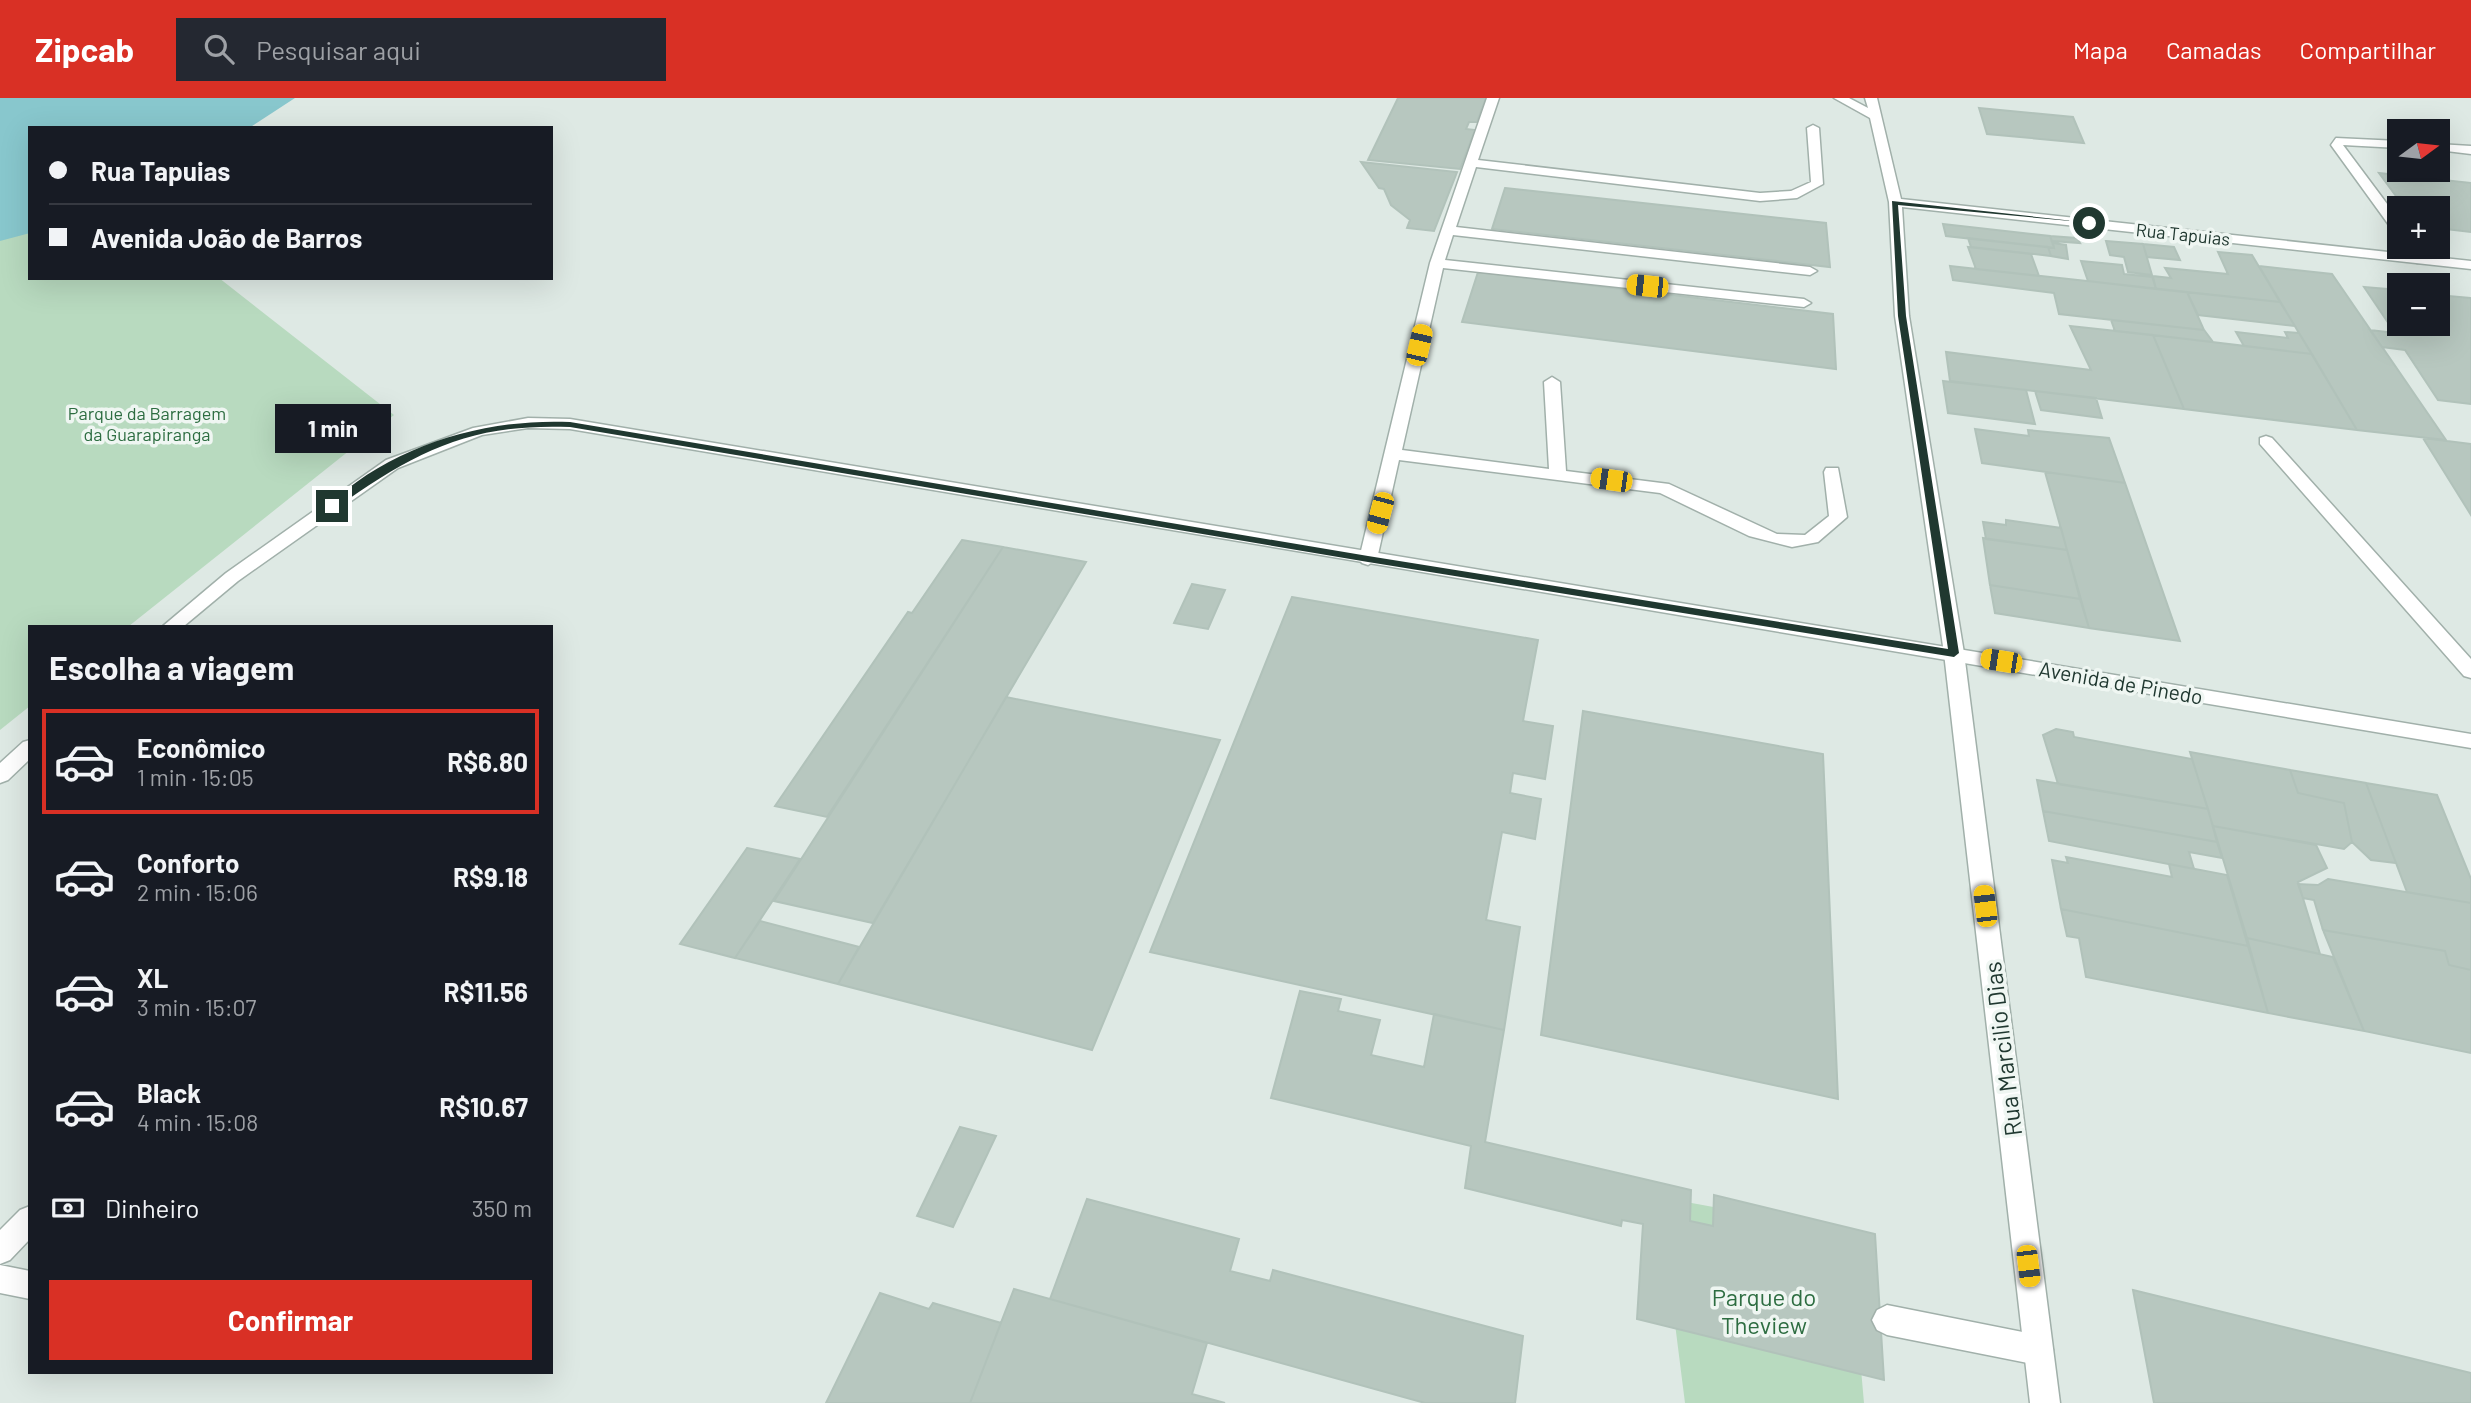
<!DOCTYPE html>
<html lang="pt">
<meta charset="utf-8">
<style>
body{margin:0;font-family:Barlow,sans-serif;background:#242831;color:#f1f3f6;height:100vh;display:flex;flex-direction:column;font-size:26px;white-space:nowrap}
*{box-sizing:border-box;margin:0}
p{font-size:23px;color:#9ea1a6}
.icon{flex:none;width:38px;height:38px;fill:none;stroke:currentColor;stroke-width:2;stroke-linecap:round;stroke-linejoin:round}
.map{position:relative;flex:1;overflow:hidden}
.sheet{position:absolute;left:28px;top:527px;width:525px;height:749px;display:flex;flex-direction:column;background:#171b24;border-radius:0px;box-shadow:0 7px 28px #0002}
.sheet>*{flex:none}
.hud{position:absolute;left:28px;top:28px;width:525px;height:154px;border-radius:0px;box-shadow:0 7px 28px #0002;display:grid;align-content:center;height:154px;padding:0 21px;background:#171b24}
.needle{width:46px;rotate:75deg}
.tools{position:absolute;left:2387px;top:21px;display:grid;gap:14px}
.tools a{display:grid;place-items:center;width:63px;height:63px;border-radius:0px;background:#171b24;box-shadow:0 7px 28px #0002;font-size:35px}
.end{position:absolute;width:32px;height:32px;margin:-16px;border:9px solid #203830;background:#fff;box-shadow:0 0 0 4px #fff}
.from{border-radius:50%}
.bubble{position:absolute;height:49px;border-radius:0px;background:#171b24;box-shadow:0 7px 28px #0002;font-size:23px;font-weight:700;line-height:49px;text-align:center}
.car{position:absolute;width:21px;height:42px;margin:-21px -10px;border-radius:9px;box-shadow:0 0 5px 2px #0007;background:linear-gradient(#f5c518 24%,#345 0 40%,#f5c518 0 76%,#345 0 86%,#f5c518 0)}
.hud b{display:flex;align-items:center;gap:24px;height:66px;font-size:26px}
.hud b+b{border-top:2px solid #363941}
.hud i{width:18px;height:18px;background:#f1f3f6}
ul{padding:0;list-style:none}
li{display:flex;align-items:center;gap:21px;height:105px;margin:0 14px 10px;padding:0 7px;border:4px solid transparent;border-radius:0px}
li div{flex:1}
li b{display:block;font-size:26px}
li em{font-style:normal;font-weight:700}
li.selected{border-color:#d93025}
li>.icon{width:63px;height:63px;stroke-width:1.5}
h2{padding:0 21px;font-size:32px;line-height:84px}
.pay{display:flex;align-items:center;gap:18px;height:77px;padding:0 21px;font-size:26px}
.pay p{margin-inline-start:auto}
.primary-button{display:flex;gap:14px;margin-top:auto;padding:14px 21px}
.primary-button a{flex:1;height:80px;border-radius:0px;background:#d93025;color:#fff;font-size:28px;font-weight:700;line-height:80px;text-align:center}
header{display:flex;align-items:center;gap:42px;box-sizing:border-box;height:98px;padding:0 35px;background:#d93025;color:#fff}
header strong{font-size:33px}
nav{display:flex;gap:38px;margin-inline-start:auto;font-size:24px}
.search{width:490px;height:63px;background:#242831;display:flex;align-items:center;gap:18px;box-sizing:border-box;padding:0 24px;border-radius:0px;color:#9ea1a6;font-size:26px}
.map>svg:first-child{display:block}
.green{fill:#b8dabf}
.water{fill:#88c7cd}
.building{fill:#b7c7bf;stroke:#b1c2ba;stroke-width:2}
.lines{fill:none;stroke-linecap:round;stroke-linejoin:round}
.service-casing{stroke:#a1b0aa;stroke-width:3}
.minor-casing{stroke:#a1b0aa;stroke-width:3}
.tertiary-casing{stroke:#a1b0aa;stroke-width:3}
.service{fill:#fff;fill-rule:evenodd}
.minor{fill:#fff;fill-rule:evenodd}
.tertiary{fill:#fff;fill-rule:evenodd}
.route{fill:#203830}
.labels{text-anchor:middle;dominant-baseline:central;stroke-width:7;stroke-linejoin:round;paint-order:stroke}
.far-street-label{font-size:18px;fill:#203830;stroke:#eff6f2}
.far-park-label{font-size:18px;fill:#2d6d41;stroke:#eff6f2}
.street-label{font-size:21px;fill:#203830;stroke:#eff6f2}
.near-street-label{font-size:24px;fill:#203830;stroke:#eff6f2}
.near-park-label{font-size:24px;fill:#2d6d41;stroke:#eff6f2}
</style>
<header>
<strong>Zipcab</strong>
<div class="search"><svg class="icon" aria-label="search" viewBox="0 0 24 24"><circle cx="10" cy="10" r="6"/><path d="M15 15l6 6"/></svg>Pesquisar aqui</div>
<nav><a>Mapa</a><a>Camadas</a><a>Compartilhar</a></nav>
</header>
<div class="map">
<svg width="2471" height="1305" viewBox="0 0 2471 1305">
<rect width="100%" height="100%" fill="#dee9e4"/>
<path class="green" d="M30,85V180H219L394,317L129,528H30V608L0,632V91Z
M1659,1099L1849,1134L1864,1305H1685Z"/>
<path class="water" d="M0,0H295L249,30H30V135L0,143Z"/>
<path class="building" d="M1398,0H1486L1477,24H1469L1466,31L1475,32L1460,71L1368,62Z
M1979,10L2073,19L2084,45L1987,36Z
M1361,64L1457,74L1434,133L1407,130L1410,122L1391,107L1384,91L1379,90Z
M2379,75L2471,85V134L2438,130V110H2405L2400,104L2415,106L2411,100L2396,98Z
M1505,90L1826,125L1830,169L1492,131Z
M1943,126L2050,138L2054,150L1946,138Z
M2050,138L2077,140L2080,145L2052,143Z
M1968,140L2048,149L2051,158L1971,149Z
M2106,143L2143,146L2152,177L2128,174L2124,159L2110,157Z
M2053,145L2066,147L2068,161L2051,158L2048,149L2054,150Z
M2143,146L2174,149L2180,162L2147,159Z
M1968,149L2031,156L2039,178L1976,171Z
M2218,154L2252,157L2280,204L2156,191L2152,178L2171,180L2165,170L2228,176Z
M2081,163L2122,167L2124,176L2153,179L2156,191L2088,183Z
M1950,168L2187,194L2204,232L2059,216L2054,195L1953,182Z
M2259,168L2332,176L2446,342L2357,332Z
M1478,174L1833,216L1836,271L1462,224Z
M2364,189L2399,192V226H2438V197L2471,200V306L2438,302L2405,252L2382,249L2370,232L2395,235Z
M2187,194L2280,204L2295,228L2198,217Z
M2111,222L2204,232L2213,244L2115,233Z
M2070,228L2153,237L2184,311L1950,283L1946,254L2091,272Z
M2236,234L2288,240L2285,234L2299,235L2312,256L2244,248Z
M2153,237L2312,256L2357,332L2184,311Z
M1943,283L2026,292L2035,326L1948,315Z
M2035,293L2096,300L2102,320L2041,312Z
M1975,331L2029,338L2028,332L2109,340L2125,385L1982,365Z
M2423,340L2471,346V417Z
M2045,374L2125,385L2180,543L2089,530Z
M2006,422L2061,430L2067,452L1986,441L1983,424L2006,427Z
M1983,440L2067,452L2080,501L1990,487Z
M962,442L1003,449L827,719L775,708L908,514L912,515Z
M1003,449L1086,464L873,825L774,803Z
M1192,486L1225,492L1208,531L1174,525Z
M1990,487L2080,501L2089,530L1995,515Z
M1292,499L1538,542L1523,623L1553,628L1545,681L1513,675L1510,695L1541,701L1535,741L1502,734L1486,822L1520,829L1504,932L1150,854Z
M1006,599L1220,642L1092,952L838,886Z
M1583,613L1823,656L1838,1001L1541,937Z
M2056,631L2073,634L2074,639L2192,661L2208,711L2058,686L2043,637Z
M2190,654L2290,672L2298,695L2344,705L2352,744L2344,751L2213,728Z
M2290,672L2366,685L2396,765L2371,762L2352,744L2344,705L2298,695Z
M2037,682L2208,711L2217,744L2043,713Z
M2366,685L2437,697L2471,781V805L2407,794Z
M2043,713L2217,744L2222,760L2189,754L2194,771L2049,743Z
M2213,728L2316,747L2327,770L2298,784L2320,856L2247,840Z
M747,750L800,761L735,860L680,846Z
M2066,759L2172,779L2169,766L2227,777L2248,848L2061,811L2052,762L2068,765Z
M2328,781L2471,805V872L2449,867L2445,853L2323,832L2314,802L2303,800L2298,786L2318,787Z
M2061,811L2248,848L2268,915L2086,879L2079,840L2067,838Z
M760,823L859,849L838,886L735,860Z
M2323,832L2445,853L2449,867L2471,872V955L2364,933Z
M2247,840L2333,859L2364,933L2268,915Z
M1300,893L1341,901L1338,913L1380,922L1371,957L1424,969L1434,916L1504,932L1485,1044L1691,1092L1690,1123L1713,1128L1714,1097L1875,1136L1884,1282L1637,1221L1643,1126L1622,1122L1621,1128L1465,1090L1471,1048L1271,1000Z
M960,1029L996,1038L953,1129L917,1118Z
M1087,1101L1239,1141L1230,1173L1270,1183L1273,1172L1523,1238L1515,1305H1425L1050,1201Z
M1014,1191L1207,1245L1192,1296L1225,1305H970Z
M2133,1192L2471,1275V1305H2154Z
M880,1195L929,1211L933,1205L1001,1225L970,1305H826Z"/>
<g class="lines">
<defs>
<path id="service" d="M1487,0H1499L1478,62L1760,95L1791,93L1811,84L1807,30L1813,27L1819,30L1823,86L1797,100L1760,103L1476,69L1456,129L1810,169L1817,173L1810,177L1453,137L1445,162L1804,201L1811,205L1804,209L1443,170L1402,352L1549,371L1544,284L1552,279L1560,284L1566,373L1669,386L1777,436L1805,437L1829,418L1824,374L1826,370H1838L1847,419L1818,444L1792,449L1749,438L1660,395L1399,362L1377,461L1368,467L1362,465L1359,461L1430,165Z
M2336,40L2399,43V50L2343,47L2399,122V135L2394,134L2331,47Z
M2438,46L2471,48V56L2438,52Z
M2407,149H2420L2429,162L2427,165H2417Z
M2266,338L2272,340L2471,561V580L2464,578L2260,346V340Z
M30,1108V1141L10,1162L0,1166V1132L20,1112Z
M0,1167L30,1173V1201L0,1195Z
M1887,1207L2038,1237L2049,1241L2053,1252L2049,1263L2038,1267L1887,1237L1877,1232L1872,1222L1877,1212Z"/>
<path id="minor" d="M1834,0H1849L1868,10L1865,0H1877L1901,101L2471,163V171L1902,109L1909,218L1964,555L2060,1305H2030L1944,555L1895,218L1889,104L1870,20Z"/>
<path id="tertiary" d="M528,320L570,321L2471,636V650L570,331L528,330L482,337L398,370L238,483L184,528H163L226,475L386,362L473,330Z
M30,642V661L8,682L0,685V665L23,644Z"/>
</defs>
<use href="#service" class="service-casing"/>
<use href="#minor" class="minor-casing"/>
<use href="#tertiary" class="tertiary-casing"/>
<use href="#service" class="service"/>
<use href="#minor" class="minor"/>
<use href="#tertiary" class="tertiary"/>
</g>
<path class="route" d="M1892,103L2092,125L1898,107L1906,218L1959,555L1954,559L1368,464L570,329C469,325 415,354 336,410L328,408C390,348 485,320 570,324L1368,458L1948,551L1898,218Z"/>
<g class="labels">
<g class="far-street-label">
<text transform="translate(2183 136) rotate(6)">Rua Tapuias</text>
</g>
<g class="far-park-label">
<text x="147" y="315">Parque da Barragem<tspan x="147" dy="21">da Guarapiranga</tspan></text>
</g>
<g class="street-label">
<text transform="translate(2121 584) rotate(10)">Avenida de Pinedo</text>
</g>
<g class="near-street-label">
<text transform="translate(2002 951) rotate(-97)">Rua Marcilio Dias</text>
</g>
<g class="near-park-label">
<text x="1764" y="1198">Parque do<tspan x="1764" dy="28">Theview</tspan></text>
</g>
</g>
</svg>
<div class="tools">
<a><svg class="needle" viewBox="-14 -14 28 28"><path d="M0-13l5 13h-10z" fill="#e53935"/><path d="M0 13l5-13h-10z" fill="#9ea1a6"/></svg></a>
<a>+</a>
<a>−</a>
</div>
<i class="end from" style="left:2089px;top:125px"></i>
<i class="end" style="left:332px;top:408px"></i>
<div class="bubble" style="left:275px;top:306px;width:116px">1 min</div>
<i class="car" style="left:1647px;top:188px;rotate:276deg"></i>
<i class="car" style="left:1419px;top:247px;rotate:13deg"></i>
<i class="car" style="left:1611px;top:382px;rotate:278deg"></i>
<i class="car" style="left:1380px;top:415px;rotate:195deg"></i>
<i class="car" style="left:2001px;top:563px;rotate:279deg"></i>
<i class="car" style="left:1985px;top:808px;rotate:353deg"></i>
<i class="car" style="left:2028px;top:1168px;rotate:173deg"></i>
<div class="hud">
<b><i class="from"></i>Rua Tapuias</b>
<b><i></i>Avenida João de Barros</b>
</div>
<section class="sheet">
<h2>Escolha a viagem</h2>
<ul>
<li class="selected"><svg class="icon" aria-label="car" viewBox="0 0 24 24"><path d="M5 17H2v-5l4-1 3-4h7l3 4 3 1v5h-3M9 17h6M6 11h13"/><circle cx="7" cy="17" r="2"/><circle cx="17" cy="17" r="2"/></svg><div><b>Econômico</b><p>1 min · 15:05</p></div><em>R$6.80</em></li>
<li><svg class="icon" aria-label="car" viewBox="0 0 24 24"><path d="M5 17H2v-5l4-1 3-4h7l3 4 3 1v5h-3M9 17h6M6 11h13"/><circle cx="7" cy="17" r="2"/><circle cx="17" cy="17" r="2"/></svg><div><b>Conforto</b><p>2 min · 15:06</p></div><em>R$9.18</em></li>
<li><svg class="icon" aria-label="car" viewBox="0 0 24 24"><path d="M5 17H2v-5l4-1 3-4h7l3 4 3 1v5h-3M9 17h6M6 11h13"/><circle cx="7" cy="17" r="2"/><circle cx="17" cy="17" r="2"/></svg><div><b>XL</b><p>3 min · 15:07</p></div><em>R$11.56</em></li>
<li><svg class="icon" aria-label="car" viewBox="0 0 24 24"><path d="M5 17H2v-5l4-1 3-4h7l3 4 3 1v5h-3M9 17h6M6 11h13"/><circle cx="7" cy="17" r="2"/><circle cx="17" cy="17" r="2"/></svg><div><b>Black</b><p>4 min · 15:08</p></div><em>R$10.67</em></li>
</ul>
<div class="pay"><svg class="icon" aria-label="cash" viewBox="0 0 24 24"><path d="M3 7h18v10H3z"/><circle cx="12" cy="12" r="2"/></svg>Dinheiro<p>350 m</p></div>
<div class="primary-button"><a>Confirmar</a></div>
</section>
</div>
